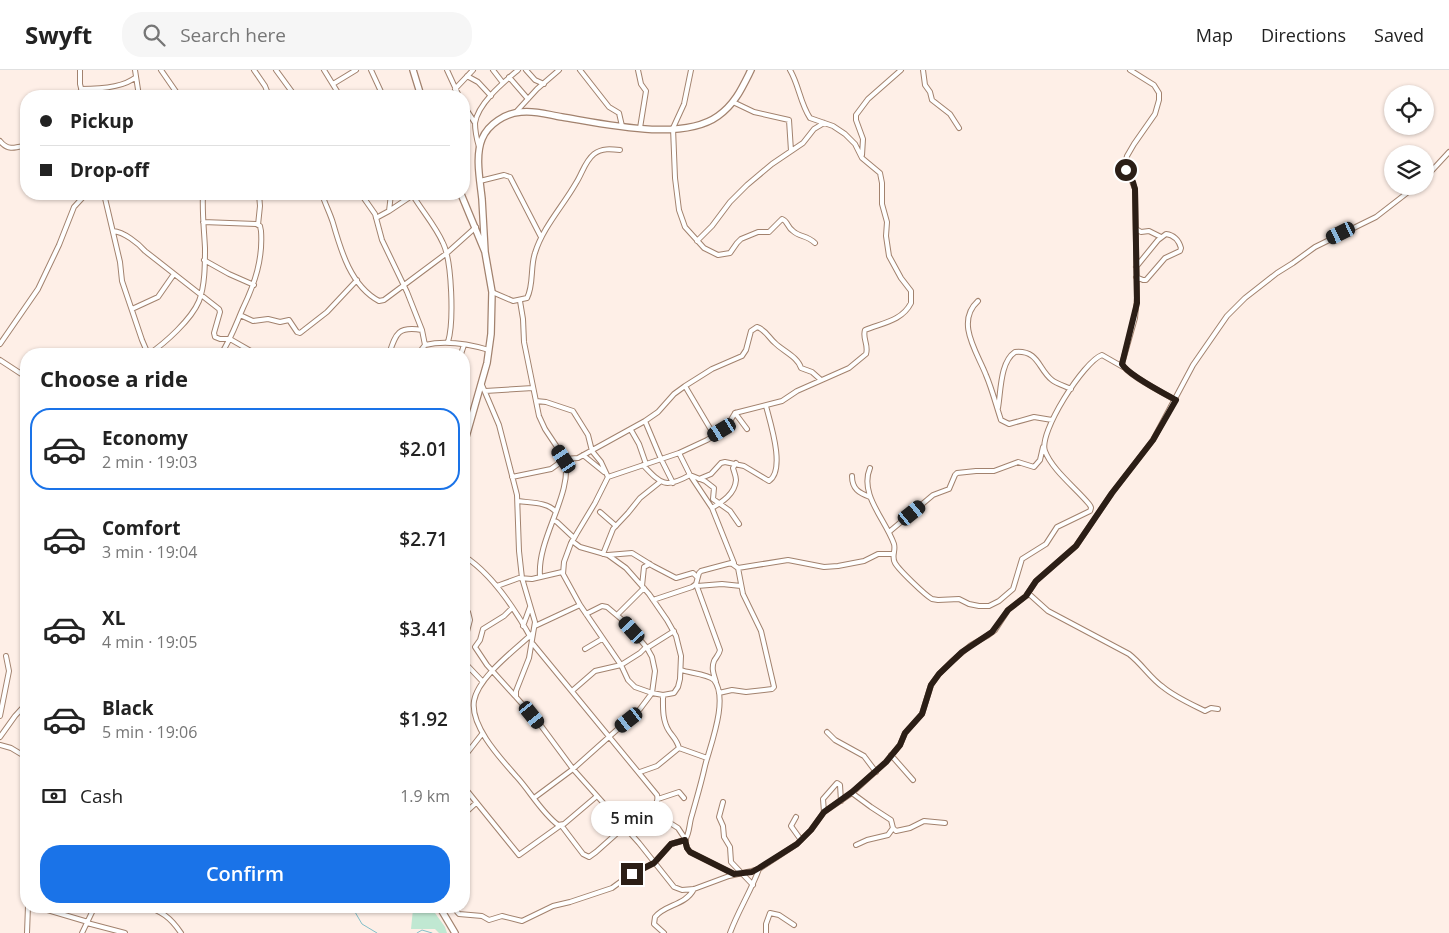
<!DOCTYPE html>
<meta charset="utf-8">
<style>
body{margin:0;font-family:"Open Sans",sans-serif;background:#f6f6f6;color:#222;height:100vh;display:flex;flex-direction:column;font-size:19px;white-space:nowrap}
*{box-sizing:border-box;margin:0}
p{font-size:16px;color:#767676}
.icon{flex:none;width:28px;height:28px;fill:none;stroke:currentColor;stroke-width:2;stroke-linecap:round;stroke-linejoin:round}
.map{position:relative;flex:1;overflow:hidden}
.panel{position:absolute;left:20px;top:278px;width:450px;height:565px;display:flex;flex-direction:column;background:#fff;border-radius:20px;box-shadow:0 1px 4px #0004}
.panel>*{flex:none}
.hud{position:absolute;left:20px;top:20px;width:450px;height:110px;border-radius:20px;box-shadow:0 1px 4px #0004;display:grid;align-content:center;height:110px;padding:0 20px;background:#fff}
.tools{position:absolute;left:1384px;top:15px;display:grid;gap:10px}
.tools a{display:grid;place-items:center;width:50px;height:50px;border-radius:50%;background:#fff;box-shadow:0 1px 4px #0004;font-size:25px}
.end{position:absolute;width:22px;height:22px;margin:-11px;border:6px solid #2b1e16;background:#fff;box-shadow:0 0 0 2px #fff}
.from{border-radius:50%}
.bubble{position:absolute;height:35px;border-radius:18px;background:#fff;box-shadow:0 1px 4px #0004;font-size:16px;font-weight:600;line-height:35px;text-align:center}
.car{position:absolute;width:15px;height:30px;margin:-15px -8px;border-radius:6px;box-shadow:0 0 4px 1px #0007;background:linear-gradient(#222 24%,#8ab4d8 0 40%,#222 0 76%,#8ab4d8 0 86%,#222 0)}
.hud b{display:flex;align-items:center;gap:18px;height:48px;font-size:19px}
.hud b+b{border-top:1px solid #e0e0e0}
.hud i{width:12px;height:12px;background:#222}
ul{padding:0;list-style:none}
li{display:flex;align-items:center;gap:15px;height:82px;margin:0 10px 8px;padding:0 10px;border:2px solid transparent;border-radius:20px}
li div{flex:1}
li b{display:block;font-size:19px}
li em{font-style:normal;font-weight:600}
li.current{border-color:#1a73e8}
li>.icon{width:45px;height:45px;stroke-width:1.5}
h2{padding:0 20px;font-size:22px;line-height:60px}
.pay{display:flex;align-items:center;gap:12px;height:55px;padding:0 20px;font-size:19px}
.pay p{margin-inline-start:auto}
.button{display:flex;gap:10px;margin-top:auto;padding:10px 20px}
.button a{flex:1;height:58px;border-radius:20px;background:#1a73e8;color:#fff;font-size:20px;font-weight:600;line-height:58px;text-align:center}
header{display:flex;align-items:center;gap:30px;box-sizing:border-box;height:70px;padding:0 25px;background:#fff;border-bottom:1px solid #e0e0e0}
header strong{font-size:24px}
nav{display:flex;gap:28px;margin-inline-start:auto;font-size:18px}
.search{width:350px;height:45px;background:#f6f6f6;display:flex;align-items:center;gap:12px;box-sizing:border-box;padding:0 18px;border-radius:20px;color:#767676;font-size:19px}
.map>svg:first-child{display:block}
.green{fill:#c0e8d2}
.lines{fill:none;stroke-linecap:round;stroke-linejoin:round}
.stream{stroke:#83bfc9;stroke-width:1}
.minor-casing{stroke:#a2826e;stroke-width:6}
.secondary-casing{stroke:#a2826e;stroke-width:8}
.minor{stroke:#fff;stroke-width:4}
.secondary{stroke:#fff;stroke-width:5.5}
.route{stroke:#2b1e16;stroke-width:6}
</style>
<header>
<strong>Swyft</strong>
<div class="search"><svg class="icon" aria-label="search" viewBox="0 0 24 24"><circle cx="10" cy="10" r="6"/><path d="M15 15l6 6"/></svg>Search here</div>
<nav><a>Map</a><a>Directions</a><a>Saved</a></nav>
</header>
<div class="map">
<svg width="1449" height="863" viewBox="0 0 1449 863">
<rect width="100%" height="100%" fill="#feefe7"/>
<path class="green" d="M411,836H430L445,857L447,863H439L435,859H411L413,839Z"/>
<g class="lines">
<path class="stream" d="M347,836L355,842L362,854L377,863
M417,863L422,860L432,863"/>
<defs>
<path id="minor" d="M80,0V14L83,26
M135,0L139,26
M161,0L179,26
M254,0L265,16L269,26
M276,0L295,26
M324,0L340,26
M371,0L383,26
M447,0L459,26
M493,0L503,13
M526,0L535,10L544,14
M580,0L609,37L619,43L622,56
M638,0L641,14L646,21L640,58
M691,0L684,34L673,58L675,108L679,140L685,157L704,178L718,185L730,183L737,173L741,169L758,162H769L782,149C788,151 787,157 793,161C799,167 807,165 815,173
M923,0L925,15L930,22L932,30L950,44L959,58
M1130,0L1154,15L1159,23V30L1155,44L1134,74L1127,86L1125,94L1135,119L1137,228L1135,248L1122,294C1127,305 1164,323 1175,330
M467,6L478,12L491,26
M509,7L528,29
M333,14L356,0
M81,19C98,19 123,18 136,7
M455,19L473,0
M733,32L754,42L789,50L791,81
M464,36L475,53
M516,42L537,19L559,0
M0,71C8,81 15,78 26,75
M479,77C477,70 475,60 475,53C478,33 504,12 518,0
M862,85L863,69L856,50V45L868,29L901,0
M1425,108L1449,82
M480,111L504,105L510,107L541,167
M104,124L120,192L122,211L142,270L148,284
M322,124C325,134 330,143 333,153C341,181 351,216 379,231L384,230L447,183L476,157
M361,124L375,144L382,170L407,222L422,260
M412,124C422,141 435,155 443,173C452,191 454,252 448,272
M105,128L120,124
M389,141L413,125
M376,148L389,141L391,124
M203,152L257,154L260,156L261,161C263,189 255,213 243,238C236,254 231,269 221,284
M258,155L260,136L259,124
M1136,159L1141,162L1149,161L1161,167
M113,161C124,162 138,173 145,181L219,239L220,242L214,263L215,267L220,269H230L256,284
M697,171L712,156L730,132L747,115L772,94L803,73L814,59L824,53
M204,190L229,204L254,215
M1136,197L1158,170L1166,164C1174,165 1179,171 1181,178L1180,181L1165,188L1146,210H1143L1136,207
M492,222L513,231L527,228C534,215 530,197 535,183C543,157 563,136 576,113C582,104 585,91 594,84C602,78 611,79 620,80
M520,231L523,249L524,272L539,346L545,359L565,389C573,424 537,468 540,506
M978,231C955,252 977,282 986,305C992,319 996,335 1001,350L1009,354L1034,347L1052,350
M132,239L158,227L174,204
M240,245L253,251L268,249L280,252L289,250L297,262L300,263L327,242L357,210
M0,274L38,219L59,175L74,137L86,124
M149,284C165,273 191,250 199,231C205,216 205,194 205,178C204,159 202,142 203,124
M389,284C396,263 398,256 422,260L425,275
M418,284L425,275C446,270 469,274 489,280
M461,284L464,275
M0,290L26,307
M482,315L499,355L517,425L519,481L522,508L535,552L529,588L516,621V627L539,653L573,699L639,773L674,817L682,820L694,819L729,806L752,801L759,799L797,774L811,760L824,742L852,723L886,692L900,675L905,663L922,644L931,615L939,604L951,592L971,575L987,566L995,560L1008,540L1026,526L1036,511L1076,476L1112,423L1153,370L1193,295L1227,246L1245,228L1277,203L1293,193L1315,177L1376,147L1416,116
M685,316L714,365
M485,321L533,318
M536,331L546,332L573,341L588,365L592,381L601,392L608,407L595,433L577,463C575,467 573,470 571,473L564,492L563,504L580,535L621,595L628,610L635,617L652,623L663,625L674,623L678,617L680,609L681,586L676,566L667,550L649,524L626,498L608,485L580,477L572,471
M998,338C1001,321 1000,292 1015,282C1039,280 1038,299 1052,310C1057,314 1065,316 1071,319
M735,343L747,359
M645,351L661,389L673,413
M631,360L639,374L646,394
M679,383L690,405L712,438L734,493
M583,385L604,402
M643,395C661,414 665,419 690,405L705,411L714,418L713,429L730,441L739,454
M870,398C859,424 885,449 894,474C896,481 891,486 895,493C899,500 925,525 932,529L938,530L959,529L969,534L979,536H989L999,531L1013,519L1022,489L1046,474L1057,457L1090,441C1091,438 1092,438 1089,434C1077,419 1052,400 1045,381C1038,363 1084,291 1102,285L1123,297
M464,403V402
M852,406C852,419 859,423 870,427
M512,407L551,399L565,389L578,388L645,351L658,342L674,324L685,316L712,299L742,286L746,280L751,261L757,257C765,259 769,268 775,273C783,281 798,287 801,298L812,302L821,310
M608,407L679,383L707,370L726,358L735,343L782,331L797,321L849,298L866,284C869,275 862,268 865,260C882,253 902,251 911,233V221L901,208L889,186L886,166L887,152L882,134V113L880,103L862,88L855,74L845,64L833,56L810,48C800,33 799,15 790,0
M699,409L711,404L721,393L725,392L744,396L769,411C786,400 770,352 766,336
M518,431C530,433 547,432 555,441
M712,438C722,432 735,424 736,410C736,406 734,402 733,398L736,393
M600,442L616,456
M553,450L557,452L574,468
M889,462L933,425L949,419L955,405L957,403L976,401H994L1018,392L1034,397L1040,390L1043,377
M603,484L613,459L628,443L640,428L660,412
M608,485L632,483L653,496L676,508L693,503L697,507
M464,486C492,504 515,539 531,568
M738,498L788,490L824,497L838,496L864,491L878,484H893
M696,514L720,580C719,585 716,587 714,591C711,599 714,605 716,612
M497,516L519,508L532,509L562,502
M642,516L644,497L650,494
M697,516L722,514L741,516
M1028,523L1048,541L1129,584C1142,594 1150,608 1163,617C1175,627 1191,634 1205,641L1211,638L1218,639
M653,530L692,517L696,514L699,503L701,501L731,493L738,498L743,524L761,561L774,617L772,619L746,622L732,620L719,623
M464,538L468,542L470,550L464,573
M512,538L504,546L483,559L480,570L475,577L487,595L515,626
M617,545L644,518
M523,556L530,537
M535,556L580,535
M533,563C516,579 478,607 474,631C470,656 501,689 516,706C530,721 541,742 558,755L564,754L597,726
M533,574L657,725C661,740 636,750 626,759
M647,578L674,561
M585,579L602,569
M464,592L483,612
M572,621L595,601L621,595L640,583L646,577
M663,625C663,637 662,650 669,661C673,667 677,670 679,678
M0,646L9,601L6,586
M827,662L835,670L864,686L876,702
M0,667L15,646L26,634
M0,675L11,678L26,687
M891,685L913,710
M464,687L482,664
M640,702L657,696L679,678L707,688
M464,717L519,785L561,755L583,784L589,787L596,782L624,757
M852,723L871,737L891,750L893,758L896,761L910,758L924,751L945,753
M534,728L573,699L629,649L640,639L652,623L655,601L652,587L647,578L626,553L607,537L602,536L586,544
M658,729L679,722L684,728
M723,732L719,747L723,756L724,767L730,777L731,792L753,815
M656,736L665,742L670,753L678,758L686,770
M824,742L823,729L837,713L840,715L841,731
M464,744L476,733
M796,747L791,756L801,770
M685,770L687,778L690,782L734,804
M856,775L867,770L888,765L893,758
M34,836L88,852
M143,836C161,840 171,848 181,863
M452,836L459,844L482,846L489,850L502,846L522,851L553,836L570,832L612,818L627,807L654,793L671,774L685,770C690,763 689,753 692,745C697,727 701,714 705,696C710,676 729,629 714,610C708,604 689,603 681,600
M87,853L125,863
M27,863L28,836
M82,863L95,836
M664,863L654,854L655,847C665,834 685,836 694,819
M730,863C738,841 751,821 759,799
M766,863V854L770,843L779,845L794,855"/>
<path id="secondary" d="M413,0L421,26
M461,124L485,182L492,222L491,264L487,293L464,374
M485,182C484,164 483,146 482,129C480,110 475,86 482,69C488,54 506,43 521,42C535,40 549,45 562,47C604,54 682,72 718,46C735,34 742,18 751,0
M439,836L455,863"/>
</defs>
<use href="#minor" class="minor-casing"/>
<use href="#secondary" class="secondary-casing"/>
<use href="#minor" class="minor"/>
<use href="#secondary" class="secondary"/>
</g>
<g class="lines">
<path class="route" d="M632,804L654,793L671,774L685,770L687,778L690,782L734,804L752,802L759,798L797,774L811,760L824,742L852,722L886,692L900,675L905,663L922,644L931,615L939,604L962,582L992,562L1008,540L1026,526L1036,511L1076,476L1112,423L1153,370L1176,330C1163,323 1128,305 1122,294L1137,233L1135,119L1133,112L1126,100"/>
</g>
</svg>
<div class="tools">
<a><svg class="icon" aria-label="locate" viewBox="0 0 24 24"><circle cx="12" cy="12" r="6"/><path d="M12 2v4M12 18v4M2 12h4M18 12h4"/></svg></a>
<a><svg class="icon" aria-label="layers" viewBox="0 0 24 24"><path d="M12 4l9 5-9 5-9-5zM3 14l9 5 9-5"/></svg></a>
</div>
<i class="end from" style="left:1126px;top:100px"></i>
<i class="end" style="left:632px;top:804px"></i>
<div class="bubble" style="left:591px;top:731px;width:82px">5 min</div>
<i class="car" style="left:1341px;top:163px;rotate:244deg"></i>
<i class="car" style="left:722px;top:360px;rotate:239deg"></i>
<i class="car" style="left:564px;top:389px;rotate:326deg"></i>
<i class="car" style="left:912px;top:443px;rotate:51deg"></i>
<i class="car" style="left:632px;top:560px;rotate:318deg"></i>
<i class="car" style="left:532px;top:645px;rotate:141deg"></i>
<i class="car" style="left:629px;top:650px;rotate:232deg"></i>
<div class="hud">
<b><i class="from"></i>Pickup</b>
<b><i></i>Drop-off</b>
</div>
<section class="panel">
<h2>Choose a ride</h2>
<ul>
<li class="current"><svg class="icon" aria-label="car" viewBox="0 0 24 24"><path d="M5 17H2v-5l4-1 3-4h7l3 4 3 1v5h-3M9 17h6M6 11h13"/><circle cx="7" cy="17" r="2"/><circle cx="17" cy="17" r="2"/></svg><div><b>Economy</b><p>2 min · 19:03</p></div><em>$2.01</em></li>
<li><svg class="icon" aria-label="car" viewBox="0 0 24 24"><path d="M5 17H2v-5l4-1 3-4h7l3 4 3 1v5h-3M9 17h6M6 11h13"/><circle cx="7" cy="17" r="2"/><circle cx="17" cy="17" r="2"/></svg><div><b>Comfort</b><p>3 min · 19:04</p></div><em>$2.71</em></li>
<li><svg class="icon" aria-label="car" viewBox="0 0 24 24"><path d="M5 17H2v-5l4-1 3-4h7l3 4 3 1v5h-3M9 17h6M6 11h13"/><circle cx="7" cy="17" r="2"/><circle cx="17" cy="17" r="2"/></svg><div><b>XL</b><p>4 min · 19:05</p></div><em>$3.41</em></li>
<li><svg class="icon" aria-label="car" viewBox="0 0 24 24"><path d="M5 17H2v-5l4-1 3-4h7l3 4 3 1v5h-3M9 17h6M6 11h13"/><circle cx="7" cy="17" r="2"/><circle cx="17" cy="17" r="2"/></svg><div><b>Black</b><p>5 min · 19:06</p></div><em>$1.92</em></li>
</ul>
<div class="pay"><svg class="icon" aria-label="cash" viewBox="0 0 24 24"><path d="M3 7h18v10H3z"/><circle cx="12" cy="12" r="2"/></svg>Cash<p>1.9 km</p></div>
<div class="button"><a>Confirm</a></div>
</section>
</div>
